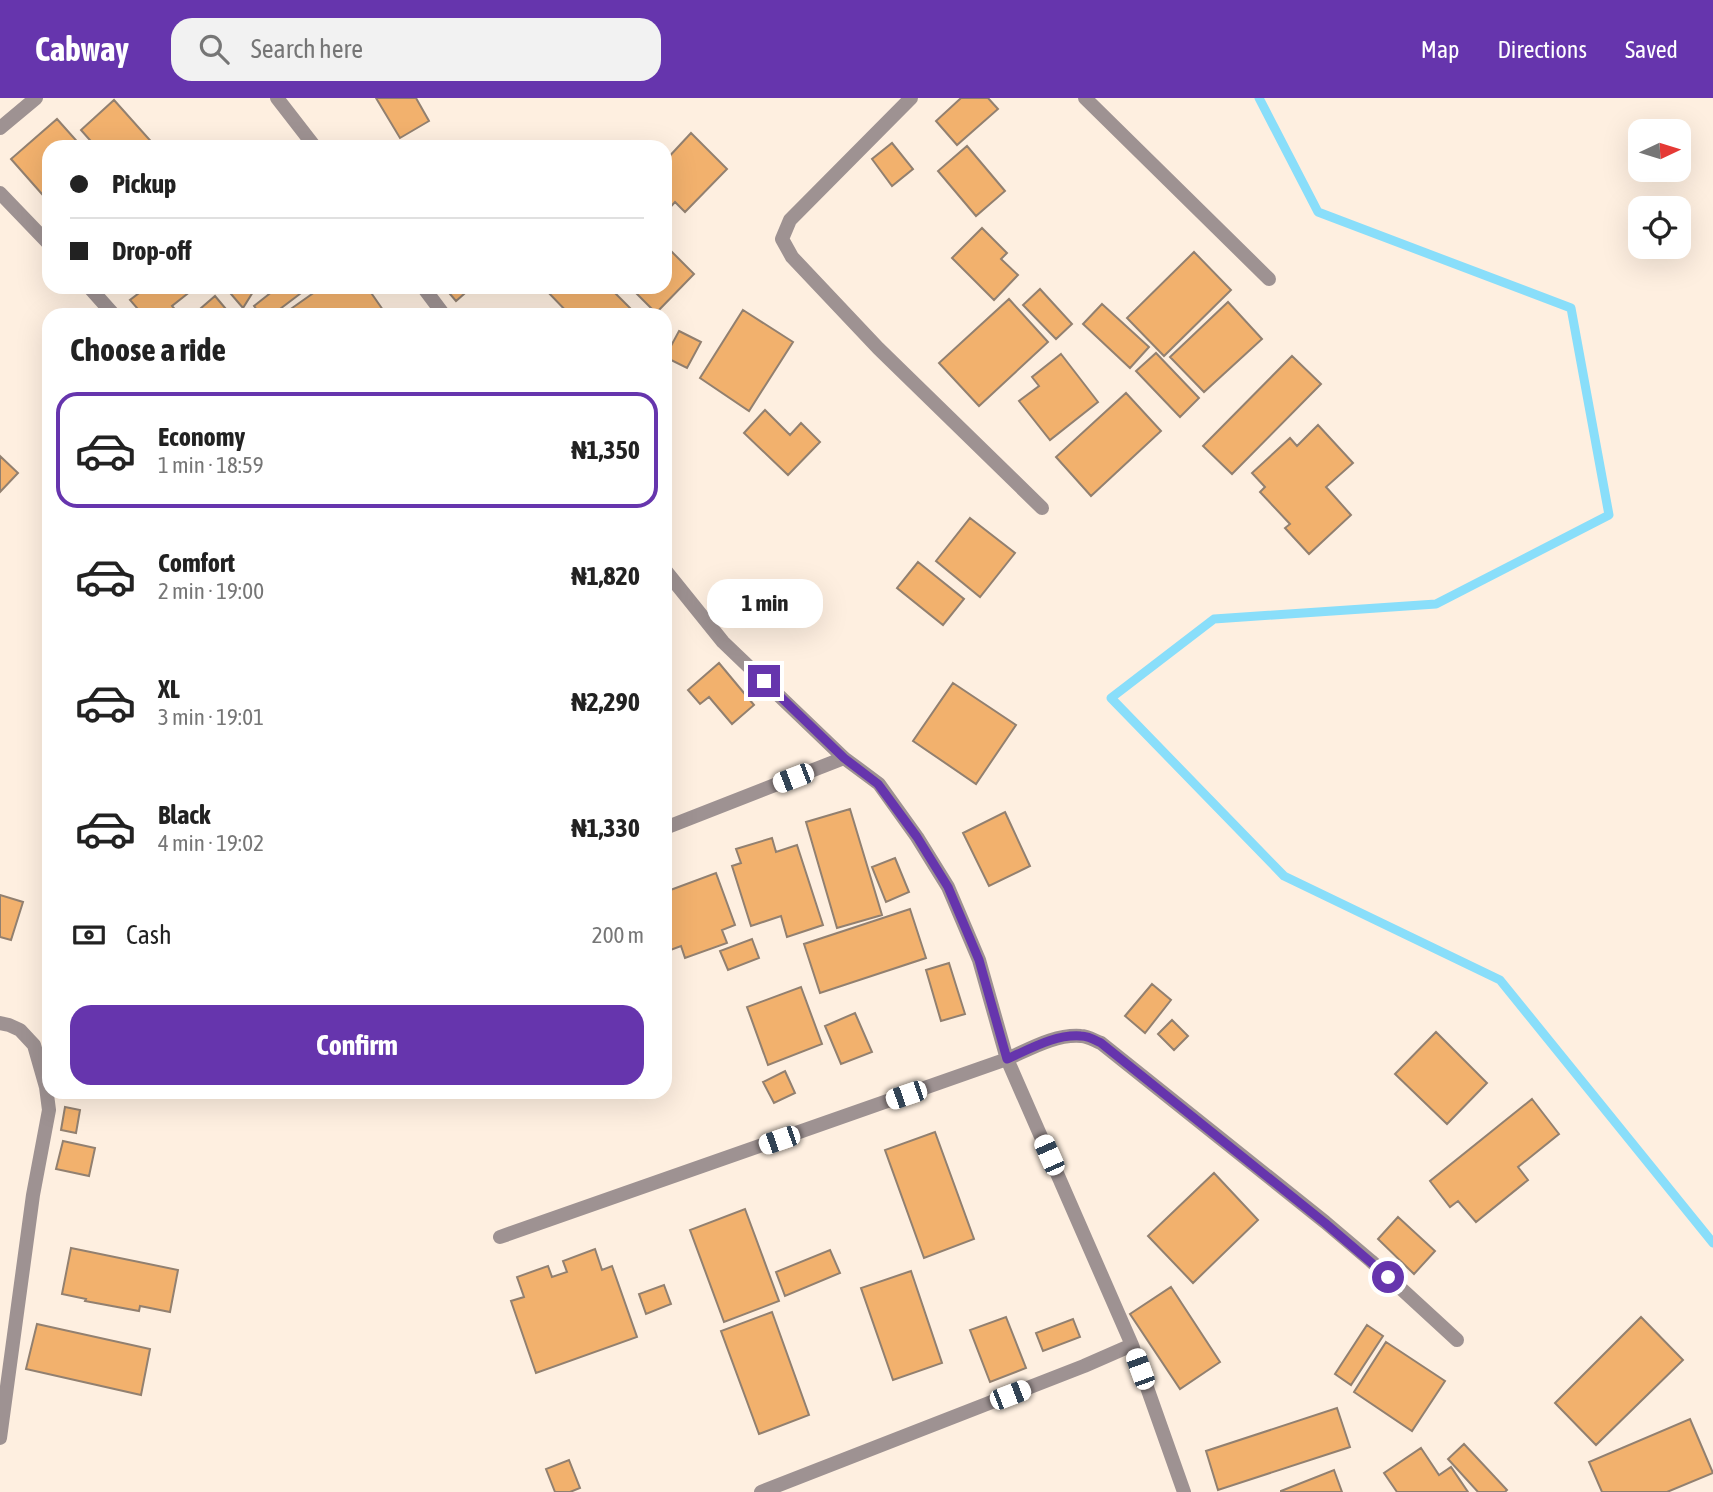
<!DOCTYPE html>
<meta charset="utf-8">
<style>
body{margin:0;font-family:"Asap Condensed",sans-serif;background:#f2f2f2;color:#222;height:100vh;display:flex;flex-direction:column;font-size:26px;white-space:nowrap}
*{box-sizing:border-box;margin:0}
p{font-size:23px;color:#767676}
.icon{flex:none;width:38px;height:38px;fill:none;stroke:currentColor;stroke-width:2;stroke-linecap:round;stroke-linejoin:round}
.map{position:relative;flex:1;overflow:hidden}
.details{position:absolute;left:42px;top:210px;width:630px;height:791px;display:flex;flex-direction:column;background:#fff;border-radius:21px;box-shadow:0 7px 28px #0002}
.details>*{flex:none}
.banner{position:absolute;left:42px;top:42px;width:630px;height:154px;border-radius:21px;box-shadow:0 7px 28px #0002;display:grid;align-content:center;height:154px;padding:0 28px;background:#fff}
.needle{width:46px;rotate:86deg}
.tools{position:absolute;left:1628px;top:21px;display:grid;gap:14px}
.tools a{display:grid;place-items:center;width:63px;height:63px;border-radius:14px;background:#fff;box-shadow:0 7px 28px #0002;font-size:35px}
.end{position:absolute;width:32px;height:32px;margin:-16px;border:9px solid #6635ad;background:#fff;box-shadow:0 0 0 4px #fff}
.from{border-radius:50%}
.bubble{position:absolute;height:49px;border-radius:21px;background:#fff;box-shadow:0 7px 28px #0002;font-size:23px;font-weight:700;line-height:49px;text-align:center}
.car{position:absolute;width:21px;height:42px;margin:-21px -10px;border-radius:9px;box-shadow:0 0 5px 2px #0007;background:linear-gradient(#fff 24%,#345 0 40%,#fff 0 76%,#345 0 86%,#fff 0)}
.banner b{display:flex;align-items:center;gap:24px;height:66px;font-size:26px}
.banner b+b{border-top:2px solid #e0e0e0}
.banner i{width:18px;height:18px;background:#222}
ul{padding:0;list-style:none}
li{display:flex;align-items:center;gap:21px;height:116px;margin:0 14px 10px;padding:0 14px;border:4px solid transparent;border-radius:21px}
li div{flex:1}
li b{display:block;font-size:26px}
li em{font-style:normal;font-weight:700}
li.selected{border-color:#6635ad}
li>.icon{width:63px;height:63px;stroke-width:1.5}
h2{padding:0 28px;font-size:32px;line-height:84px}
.pay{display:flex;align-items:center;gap:18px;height:77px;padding:0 28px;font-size:26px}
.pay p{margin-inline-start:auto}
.cta{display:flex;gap:14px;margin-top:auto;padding:14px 28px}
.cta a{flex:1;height:80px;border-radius:21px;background:#6635ad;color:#fff;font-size:28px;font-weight:700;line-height:80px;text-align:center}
header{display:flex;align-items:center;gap:42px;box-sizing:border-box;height:98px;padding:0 35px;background:#6635ad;color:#fff}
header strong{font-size:33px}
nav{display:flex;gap:38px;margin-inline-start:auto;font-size:24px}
.search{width:490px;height:63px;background:#f2f2f2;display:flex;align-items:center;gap:18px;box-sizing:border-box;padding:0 24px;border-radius:21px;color:#767676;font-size:26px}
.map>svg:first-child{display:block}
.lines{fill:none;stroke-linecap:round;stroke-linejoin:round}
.stream{stroke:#89defa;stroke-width:9}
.building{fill:#f2b16d;stroke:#928070;stroke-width:2}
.minor{stroke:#9e9292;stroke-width:14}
.route{stroke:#6635ad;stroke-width:9}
</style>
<header>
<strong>Cabway</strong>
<div class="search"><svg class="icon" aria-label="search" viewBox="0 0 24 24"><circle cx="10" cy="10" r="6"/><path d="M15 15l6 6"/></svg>Search here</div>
<nav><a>Map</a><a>Directions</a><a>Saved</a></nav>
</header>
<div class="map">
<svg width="1713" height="1394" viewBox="0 0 1713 1394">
<rect width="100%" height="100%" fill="#feefe0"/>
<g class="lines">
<path class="stream" d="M1259,0L1318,114L1571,210L1609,417L1436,506L1214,521L1111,600L1284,778L1500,882L1713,1145"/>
</g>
<path class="building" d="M376,0H416L429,23L400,40Z
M961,0H988L998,11L957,47L936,23Z
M114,2L156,49H96L81,32Z
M57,21L82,49H49V104L11,61Z
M691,35L727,71L685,114L675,104L666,114L665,63Z
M892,45L913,71L892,88L872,61Z
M967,48L1005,93L976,118L938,73Z
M982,130L1007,155L1001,161L1018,177L994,202L952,160Z
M665,147L694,176L656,215L630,189H665Z
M1194,154L1231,192L1164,258L1127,220Z
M134,189H196L172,208L178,215L176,217H143L130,202L139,195Z
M225,189H256L243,210Z
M278,189H309L272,217H261L254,208Z
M322,189H367L383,212L376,217H286L285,215Z
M444,189H472L456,203Z
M545,189H609L637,217H570L544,190Z
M1040,191L1072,226L1056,241L1023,207Z
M215,198L231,217H193Z
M1009,201L1048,244L979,308L939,265Z
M1228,204L1262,241L1204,294L1170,259Z
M1102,206L1149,249L1130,270L1083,226Z
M743,212L793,244L749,313L700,280Z
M679,233L701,244L687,270L665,259Z
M1156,255L1199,300L1180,319L1136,273Z
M1061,256L1098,304L1050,342L1019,303L1039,288L1032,279Z
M1292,258L1321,286L1232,376L1203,348Z
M1126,295L1161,333L1091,398L1056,359Z
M765,312L790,337L801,325L820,344L788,377L744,335Z
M1318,327L1353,365L1326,389L1351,417L1309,456L1285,430L1290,426L1260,394L1265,389L1252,375L1290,340L1297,348Z
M0,358L18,375L0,394Z
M970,420L1015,455L980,499L936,463Z
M918,464L964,501L943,527L897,490Z
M719,565L754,607L732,626L709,599L700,606L688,592Z
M953,585L1016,627L976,686L913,643Z
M850,711L882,817L837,830L806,724Z
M1005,714L1030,768L989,788L963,735Z
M772,740L776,754L797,747L823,827L787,839L781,818L751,828L732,768L741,765L736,751Z
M895,760L909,794L886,804L872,769Z
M716,775L735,827L722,832L727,845L685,860L681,848L665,854V794Z
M0,797L23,804L11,842L0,839Z
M910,811L926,860L820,895L804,846Z
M752,841L759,860L728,872L720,853Z
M949,865L965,916L941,923L926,872Z
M1152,886L1171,902L1145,935L1125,918Z
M801,889L822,946L768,967L747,909Z
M855,915L872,954L841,966L825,928Z
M1172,922L1188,938L1174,952L1158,936Z
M1436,934L1487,985L1447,1026L1395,976Z
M785,973L795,995L774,1005L763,984Z
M1532,1001L1559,1036L1518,1069L1528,1082L1476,1124L1458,1103L1450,1109L1430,1083Z
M65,1009L80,1012L76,1035L61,1032Z
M935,1034L974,1141L924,1160L885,1052Z
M63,1043L95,1050L89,1078L56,1071Z
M1214,1075L1258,1122L1193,1185L1148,1138Z
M745,1111L779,1203L724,1224L690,1132Z
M1398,1119L1435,1153L1414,1176L1378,1141Z
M71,1150L178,1172L170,1214L140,1208L139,1213L85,1203L86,1201L62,1196Z
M595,1151L602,1172L612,1168L637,1239L536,1275L511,1203L524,1199L517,1179L548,1168L552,1179L567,1174L563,1163Z
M830,1152L840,1175L785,1198L776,1174Z
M911,1173L942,1265L893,1282L861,1190Z
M664,1187L671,1206L646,1216L639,1196Z
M1171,1189L1220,1264L1180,1291L1130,1216Z
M772,1214L809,1317L759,1336L721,1233Z
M1006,1219L1026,1270L990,1284L970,1232Z
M1641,1219L1683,1262L1596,1347L1555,1305Z
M1073,1221L1080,1239L1043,1253L1036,1235Z
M37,1226L150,1251L141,1297L26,1271Z
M1367,1227L1383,1238L1351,1287L1335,1276Z
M1386,1244L1445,1283L1412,1333L1354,1294Z
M1337,1310L1350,1349L1218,1392L1206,1353Z
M1690,1321L1713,1375L1667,1394H1602L1589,1364Z
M1464,1346L1507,1392L1505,1394H1478L1448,1361Z
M1421,1350L1439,1377L1451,1369L1468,1394H1397L1384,1375Z
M569,1362L580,1390L570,1394H555L546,1371Z
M1334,1372L1342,1394H1281V1393Z"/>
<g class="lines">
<path class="minor" d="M277,0L315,49
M911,0L790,122L782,141L792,159L878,250L1042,410
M1085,0L1269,181
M0,30L36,0
M0,95L49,146
M89,189L114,217
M423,189L444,217
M665,472L723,544L844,660L879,686L917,739L948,789L979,862L1007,961L1132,1247L1184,1394
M665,730L844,660
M0,925L9,927L20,932L34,947L46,989L49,1012L33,1097L0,1340
M500,1139L1007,961C1030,951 1055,936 1081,938C1088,938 1095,943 1101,945L1325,1124L1371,1163L1457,1242
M761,1394L1084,1268L1132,1247"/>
</g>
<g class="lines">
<path class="route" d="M764,583L844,660L878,686L917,739L948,789L979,862L1007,961C1030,951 1055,936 1081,938C1088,938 1095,942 1101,945L1325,1125L1388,1179"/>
</g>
</svg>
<div class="tools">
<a><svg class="needle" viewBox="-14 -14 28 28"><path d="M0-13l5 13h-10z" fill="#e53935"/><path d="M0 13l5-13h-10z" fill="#767676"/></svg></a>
<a><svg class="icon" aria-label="locate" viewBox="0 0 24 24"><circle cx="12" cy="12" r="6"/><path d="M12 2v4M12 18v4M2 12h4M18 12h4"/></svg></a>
</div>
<i class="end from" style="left:1388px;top:1179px"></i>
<i class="end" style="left:764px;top:583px"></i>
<div class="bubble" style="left:707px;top:481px;width:116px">1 min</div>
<i class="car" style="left:793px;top:680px;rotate:249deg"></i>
<i class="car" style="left:906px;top:997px;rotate:251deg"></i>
<i class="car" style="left:779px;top:1042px;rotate:251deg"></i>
<i class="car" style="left:1049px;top:1057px;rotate:336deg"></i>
<i class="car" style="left:1140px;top:1271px;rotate:340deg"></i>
<i class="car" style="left:1010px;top:1297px;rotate:69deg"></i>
<div class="banner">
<b><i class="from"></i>Pickup</b>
<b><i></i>Drop-off</b>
</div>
<section class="details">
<h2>Choose a ride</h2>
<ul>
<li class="selected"><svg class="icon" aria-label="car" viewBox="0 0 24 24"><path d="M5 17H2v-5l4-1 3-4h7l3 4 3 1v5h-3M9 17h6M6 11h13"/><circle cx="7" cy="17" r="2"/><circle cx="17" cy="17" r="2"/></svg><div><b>Economy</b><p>1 min · 18:59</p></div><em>₦1,350</em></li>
<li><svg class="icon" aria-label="car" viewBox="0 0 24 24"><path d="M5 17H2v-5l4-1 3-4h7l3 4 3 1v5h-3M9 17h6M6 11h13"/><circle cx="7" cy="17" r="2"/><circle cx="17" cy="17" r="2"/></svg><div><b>Comfort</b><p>2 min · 19:00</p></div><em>₦1,820</em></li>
<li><svg class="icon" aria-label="car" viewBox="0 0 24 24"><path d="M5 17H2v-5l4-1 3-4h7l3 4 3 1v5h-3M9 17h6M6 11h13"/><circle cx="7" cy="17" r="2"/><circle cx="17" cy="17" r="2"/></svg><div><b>XL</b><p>3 min · 19:01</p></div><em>₦2,290</em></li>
<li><svg class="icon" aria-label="car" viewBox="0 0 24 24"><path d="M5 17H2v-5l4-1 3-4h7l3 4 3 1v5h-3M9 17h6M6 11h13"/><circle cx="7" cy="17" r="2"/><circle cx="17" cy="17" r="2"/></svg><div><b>Black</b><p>4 min · 19:02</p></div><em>₦1,330</em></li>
</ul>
<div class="pay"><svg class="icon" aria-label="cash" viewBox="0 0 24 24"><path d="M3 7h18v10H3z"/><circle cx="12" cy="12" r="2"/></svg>Cash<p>200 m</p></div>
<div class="cta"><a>Confirm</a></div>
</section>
</div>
